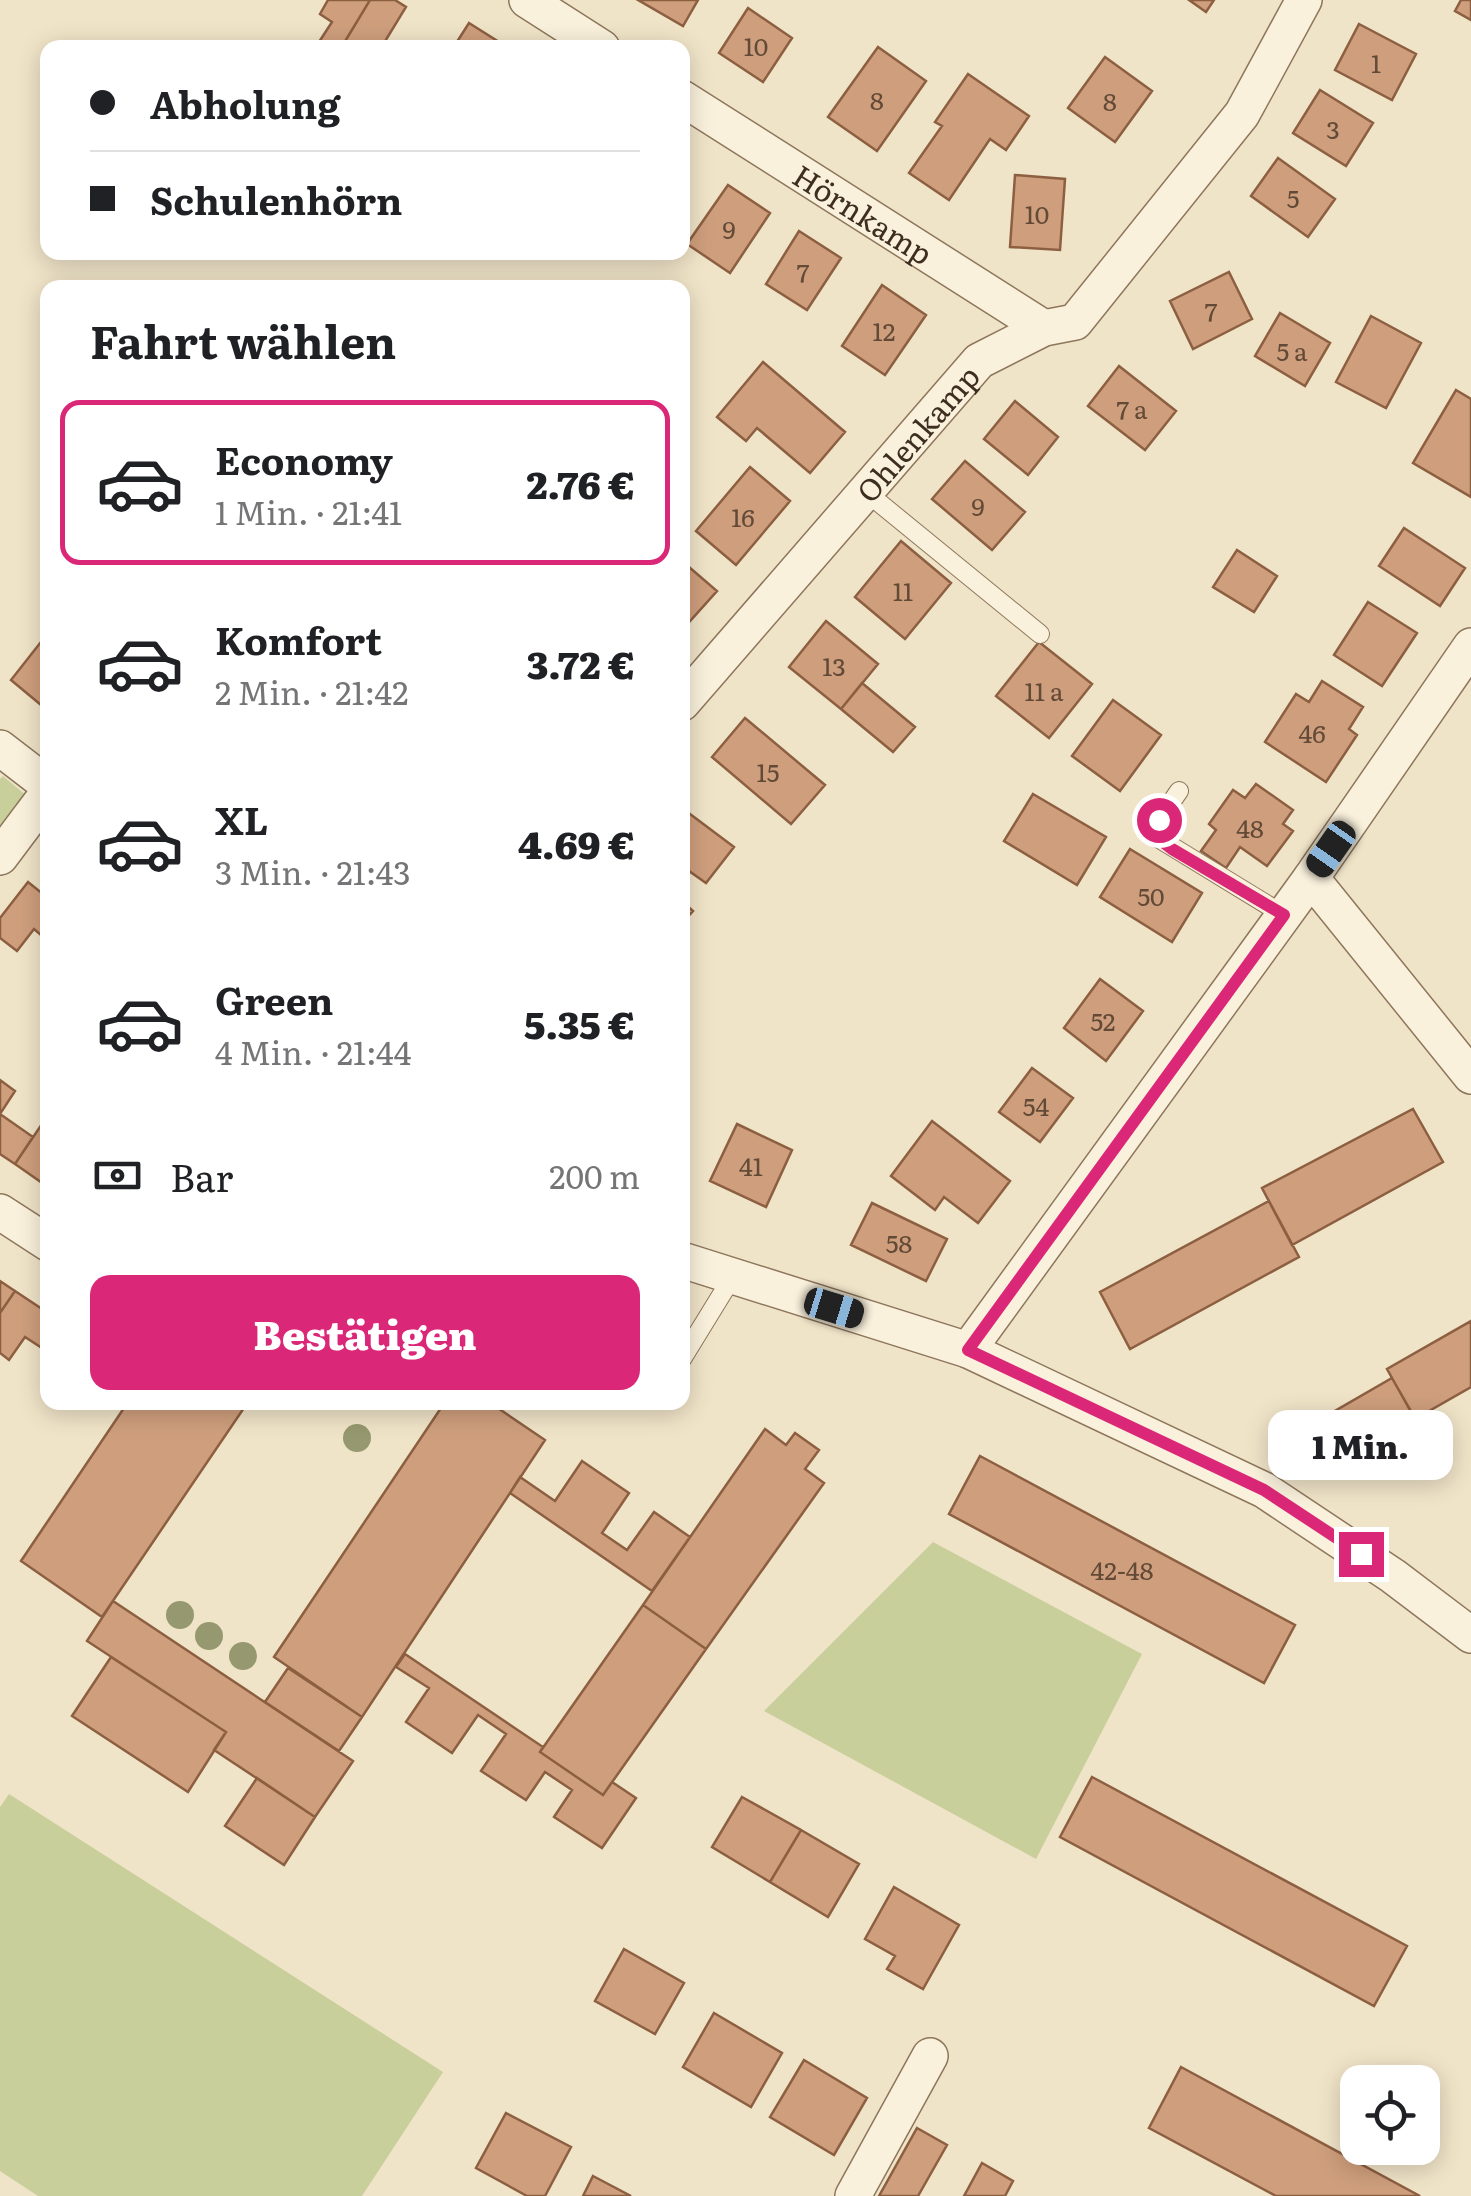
<!DOCTYPE html>
<html lang="de">
<meta charset="utf-8">
<style>
body{margin:0;font-family:Literata,serif;background:#f2f2f2;color:#202124;height:100vh;display:flex;flex-direction:column;font-size:38px;white-space:nowrap}
*{box-sizing:border-box;margin:0}
p{font-size:32px;color:#757577}
.icon{flex:none;width:55px;height:55px;fill:none;stroke:currentColor;stroke-width:2;stroke-linecap:round;stroke-linejoin:round}
.map{position:relative;flex:1;overflow:hidden}
.panel{position:absolute;left:40px;top:280px;width:650px;height:1130px;display:flex;flex-direction:column;background:#fff;border-radius:20px;box-shadow:0 5px 25px #0003}
.panel>*{flex:none}
.top-card{position:absolute;left:40px;top:40px;width:650px;height:220px;border-radius:20px;box-shadow:0 5px 25px #0003;display:grid;align-content:center;height:220px;padding:0 50px;background:#fff}
.controls{position:absolute;left:1340px;top:2065px;display:grid;gap:20px}
.controls a{display:grid;place-items:center;width:100px;height:100px;border-radius:20px;background:#fff;box-shadow:0 5px 25px #0003;font-size:50px}
.end{position:absolute;width:45px;height:45px;margin:-22px;border:12px solid #db2777;background:#fff;box-shadow:0 0 0 5px #fff}
.from{border-radius:50%}
.bubble{position:absolute;height:70px;border-radius:20px;background:#fff;box-shadow:0 5px 25px #0003;font-size:32px;font-weight:800;line-height:70px;text-align:center}
.car{position:absolute;width:30px;height:60px;margin:-30px -15px;border-radius:12px;box-shadow:0 0 8px 2px #0007;background:linear-gradient(#222 24%,#8ab4d8 0 40%,#222 0 76%,#8ab4d8 0 86%,#222 0)}
.top-card b{display:flex;align-items:center;gap:35px;height:95px;font-size:38px}
.top-card b+b{border-top:2px solid #e0e0e0}
.top-card i{width:25px;height:25px;background:#202124}
ul{padding:0;list-style:none}
li{display:flex;align-items:center;gap:30px;height:165px;margin:0 20px 15px;padding:0 30px;border:5px solid transparent;border-radius:20px}
li div{flex:1}
li b{display:block;font-size:38px}
li em{font-style:normal;font-weight:800}
li.on{border-color:#db2777}
li>.icon{width:90px;height:90px;stroke-width:1.5}
h2{padding:0 50px;font-size:45px;line-height:120px}
.pay{display:flex;align-items:center;gap:25px;height:110px;padding:0 50px;font-size:38px}
.pay p{margin-inline-start:auto}
.primary-button{display:flex;gap:20px;margin-top:auto;padding:20px 50px}
.primary-button a{flex:1;height:115px;border-radius:20px;background:#db2777;color:#fff;font-size:40px;font-weight:800;line-height:115px;text-align:center}
.map>svg:first-child{display:block}
.green{fill:#c9cf9b}
.building{fill:#cf9f7d;stroke:#8d5f41;stroke-width:2.5}
.lines{fill:none;stroke-linecap:round;stroke-linejoin:round}
.service-casing{stroke:#8d765c;stroke-width:20}
.minor-casing{stroke:#8d765c;stroke-width:38}
.service{stroke:#faf1dc;stroke-width:18}
.minor{stroke:#faf1dc;stroke-width:35}
.tree{fill:#96986f}
.route{stroke:#db2777;stroke-width:12}
.labels{text-anchor:middle;dominant-baseline:central;stroke-width:8;stroke-linejoin:round;paint-order:stroke}
.number-label{font-size:25px;fill:#624a37}
.street-label{font-size:30px;fill:#3d2e20;stroke:#f7eed8}
</style>
<div class="map">
<svg width="1471" height="2196" viewBox="0 0 1471 2196">
<rect width="100%" height="100%" fill="#f0e4c8"/>
<path class="green" d="M3,776L28,797L0,834V779Z
M933,1542L1142,1654L1036,1859L764,1711Z
M9,1794L443,2072L362,2196H38L0,2171V1807Z"/>
<path class="building" d="M328,0H370L341,48L317,45L332,22L320,14Z
M370,0H395L406,7L381,48L367,43L364,48H341Z
M638,0H698L683,26Z
M1189,0H1214L1206,12Z
M1461,0H1471V20L1455,11Z
M748,8L792,38L763,82L719,53Z
M469,23L499,42L496,48H453Z
M1359,24L1416,54L1392,100L1335,70Z
M878,47L926,81L877,151L828,117Z
M1105,57L1152,91L1115,142L1068,108Z
M968,74L1029,116L1006,150L990,139L949,200L909,173L942,126L935,122Z
M1320,90L1373,123L1346,166L1293,133Z
M1278,158L1335,199L1308,237L1251,196Z
M1015,175L1065,179L1060,250L1010,247Z
M728,185L770,213L730,273L687,244Z
M799,231L841,258L807,310L766,284Z
M1229,272L1252,319L1193,349L1170,301Z
M882,285L926,315L885,375L842,346Z
M1280,313L1330,343L1305,386L1255,356Z
M1371,316L1421,343L1386,408L1336,382Z
M763,362L845,432L810,473L757,428L746,441L717,417Z
M1119,366L1176,411L1145,450L1088,406Z
M1456,390L1471,399V497L1413,463Z
M1015,401L1058,437L1028,475L984,439Z
M965,461L1025,512L992,550L932,499Z
M750,467L790,501L736,565L696,531Z
M1404,528L1465,568L1440,606L1379,566Z
M901,541L951,583L905,639L855,597Z
M1237,550L1277,576L1254,612L1213,587Z
M682,561L717,591L682,630Z
M1368,602L1417,633L1382,686L1334,655Z
M826,621L878,664L841,709L789,667Z
M48,633V696L41,705L11,680Z
M1039,642L1092,684L1049,738L996,696Z
M1322,681L1363,707L1349,729L1357,735L1326,782L1265,742L1296,694L1309,702Z
M862,683L915,727L893,752L841,709Z
M1113,700L1161,735L1120,791L1072,756Z
M745,718L825,785L791,824L712,757Z
M1256,784L1293,810L1283,824L1293,831L1267,866L1240,847L1226,868L1201,851L1216,830L1209,824L1233,790L1245,798Z
M1033,794L1106,837L1077,885L1004,841Z
M682,808L734,847L706,883L682,866Z
M1130,849L1202,893L1172,942L1100,897Z
M28,882L48,898V941L34,929L17,951L0,938V918Z
M682,901L693,911L682,923Z
M1100,979L1143,1011L1106,1061L1064,1028Z
M1032,1068L1073,1098L1040,1142L999,1112Z
M0,1080L15,1091L0,1114Z
M1413,1109L1443,1162L1292,1245L1262,1188Z
M0,1114L33,1137L15,1164L0,1154Z
M48,1115V1187L15,1164Z
M932,1121L1010,1181L978,1223L944,1197L935,1210L891,1176Z
M737,1124L792,1150L766,1207L710,1181Z
M1269,1201L1299,1257L1130,1349L1100,1292Z
M872,1203L947,1239L926,1281L851,1245Z
M0,1281L15,1291L0,1313Z
M15,1291L48,1313V1352L25,1337L9,1360L0,1353V1313Z
M1471,1321V1387L1415,1419L1387,1369Z
M1392,1378L1420,1427L1349,1468L1321,1419Z
M128,1402H248L102,1617L21,1561Z
M445,1402H489L545,1440L362,1717L274,1657Z
M765,1429L786,1445L795,1433L819,1450L805,1469L824,1483L706,1649L643,1605Z
M980,1456L1295,1625L1264,1683L949,1514Z
M582,1461L629,1493L602,1533L627,1550L654,1512L690,1537L652,1591L510,1493L520,1477L555,1501Z
M113,1601L353,1761L315,1817L214,1750L226,1732L87,1641Z
M643,1605L706,1649L603,1795L540,1752Z
M405,1654L543,1747L540,1752L603,1795L612,1782L636,1798L602,1848L554,1817L572,1790L545,1772L526,1800L481,1771L506,1734L478,1715L452,1753L406,1722L429,1688L396,1667Z
M111,1657L226,1732L188,1792L72,1716Z
M288,1668L362,1717L339,1751L265,1702Z
M1092,1777L1407,1946L1374,2006L1060,1837Z
M257,1778L315,1817L284,1865L225,1826Z
M742,1797L801,1830L770,1882L712,1847Z
M801,1830L859,1864L828,1917L770,1882Z
M894,1887L959,1925L923,1989L887,1969L895,1956L865,1939Z
M624,1949L684,1983L655,2034L595,2001Z
M714,2013L782,2053L751,2107L683,2067Z
M804,2060L867,2098L834,2155L770,2117Z
M1181,2067L1420,2196H1276L1149,2128Z
M506,2113L571,2147L545,2196H527L476,2168Z
M917,2128L947,2145L918,2196H879Z
M982,2163L1013,2181L1005,2196H964Z
M593,2176L631,2196H583Z"/>
<g class="lines">
<defs>
<path id="service" d="M866,492L1040,634
M1179,791L1159,820L1158,838L1284,915
M682,1359L733,1276"/>
<g id="minor">
<path d="M527,0L602,48"/>
<path id="s1" d="M682,98L1044,328"/>
<path id="s2" d="M682,703L979,361L1044,328L1075,322L1242,114L1304,0"/>
<path d="M0,748L48,785"/>
<path d="M0,857L48,793"/>
<path d="M1311,878L1471,1076"/>
<path d="M0,1212L48,1243"/>
<path d="M682,1260L968,1350L1264,1490L1393,1576L1471,1635"/>
<path d="M968,1350L1311,878L1471,646"/>
<path d="M853,2196L930,2056"/>
</g>
</defs>
<use href="#service" class="service-casing"/>
<use href="#minor" class="minor-casing"/>
<use href="#service" class="service"/>
<use href="#minor" class="minor"/>
</g>
<g class="tree">
<circle cx="357" cy="1438" r="14"/>
<circle cx="180" cy="1615" r="14"/>
<circle cx="209" cy="1636" r="14"/>
<circle cx="243" cy="1656" r="14"/>
</g>
<g class="lines">
<path class="route" d="M1159,820L1158,838L1172,849L1284,915L968,1350L1264,1490L1361,1554"/>
</g>
<g class="labels">
<g class="number-label">
<text x="756" y="45">10</text>
<text x="1376" y="62">1</text>
<text x="877" y="99">8</text>
<text x="1110" y="100">8</text>
<text x="1333" y="128">3</text>
<text x="1293" y="197">5</text>
<text x="1037" y="213">10</text>
<text x="729" y="228">9</text>
<text x="803" y="271">7</text>
<text x="1211" y="310">7</text>
<text x="884" y="330">12</text>
<text x="1292" y="350">5 a</text>
<text x="1132" y="408">7 a</text>
<text x="978" y="505">9</text>
<text x="743" y="516">16</text>
<text x="903" y="590">11</text>
<text x="834" y="665">13</text>
<text x="1044" y="690">11 a</text>
<text x="1312" y="732">46</text>
<text x="768" y="771">15</text>
<text x="1250" y="827">48</text>
<text x="1151" y="895">50</text>
<text x="1103" y="1020">52</text>
<text x="1036" y="1105">54</text>
<text x="751" y="1165">41</text>
<text x="899" y="1242">58</text>
<text x="1122" y="1569">42-48</text>
</g>
<g class="street-label">
<text stroke="none"><textPath href="#s1" startOffset="215">Hörnkamp</textPath></text>
<text stroke="none"><textPath href="#s2" startOffset="358">Ohlenkamp</textPath></text>
</g>
</g>
</svg>
<div class="controls">
<a><svg class="icon" aria-label="locate" viewBox="0 0 24 24"><circle cx="12" cy="12" r="6"/><path d="M12 2v4M12 18v4M2 12h4M18 12h4"/></svg></a>
</div>
<i class="end from" style="left:1159px;top:820px"></i>
<i class="end" style="left:1361px;top:1554px"></i>
<div class="bubble" style="left:1268px;top:1410px;width:185px">1 Min.</div>
<i class="car" style="left:1331px;top:849px;rotate:215deg"></i>
<i class="car" style="left:834px;top:1308px;rotate:107deg"></i>
<div class="top-card">
<b><i class="from"></i>Abholung</b>
<b><i></i>Schulenhörn</b>
</div>
<section class="panel">
<h2>Fahrt wählen</h2>
<ul>
<li class="on"><svg class="icon" aria-label="car" viewBox="0 0 24 24"><path d="M5 17H2v-5l4-1 3-4h7l3 4 3 1v5h-3M9 17h6M6 11h13"/><circle cx="7" cy="17" r="2"/><circle cx="17" cy="17" r="2"/></svg><div><b>Economy</b><p>1 Min. · 21:41</p></div><em>2.76 €</em></li>
<li><svg class="icon" aria-label="car" viewBox="0 0 24 24"><path d="M5 17H2v-5l4-1 3-4h7l3 4 3 1v5h-3M9 17h6M6 11h13"/><circle cx="7" cy="17" r="2"/><circle cx="17" cy="17" r="2"/></svg><div><b>Komfort</b><p>2 Min. · 21:42</p></div><em>3.72 €</em></li>
<li><svg class="icon" aria-label="car" viewBox="0 0 24 24"><path d="M5 17H2v-5l4-1 3-4h7l3 4 3 1v5h-3M9 17h6M6 11h13"/><circle cx="7" cy="17" r="2"/><circle cx="17" cy="17" r="2"/></svg><div><b>XL</b><p>3 Min. · 21:43</p></div><em>4.69 €</em></li>
<li><svg class="icon" aria-label="car" viewBox="0 0 24 24"><path d="M5 17H2v-5l4-1 3-4h7l3 4 3 1v5h-3M9 17h6M6 11h13"/><circle cx="7" cy="17" r="2"/><circle cx="17" cy="17" r="2"/></svg><div><b>Green</b><p>4 Min. · 21:44</p></div><em>5.35 €</em></li>
</ul>
<div class="pay"><svg class="icon" aria-label="cash" viewBox="0 0 24 24"><path d="M3 7h18v10H3z"/><circle cx="12" cy="12" r="2"/></svg>Bar<p>200 m</p></div>
<div class="primary-button"><a>Bestätigen</a></div>
</section>
</div>
